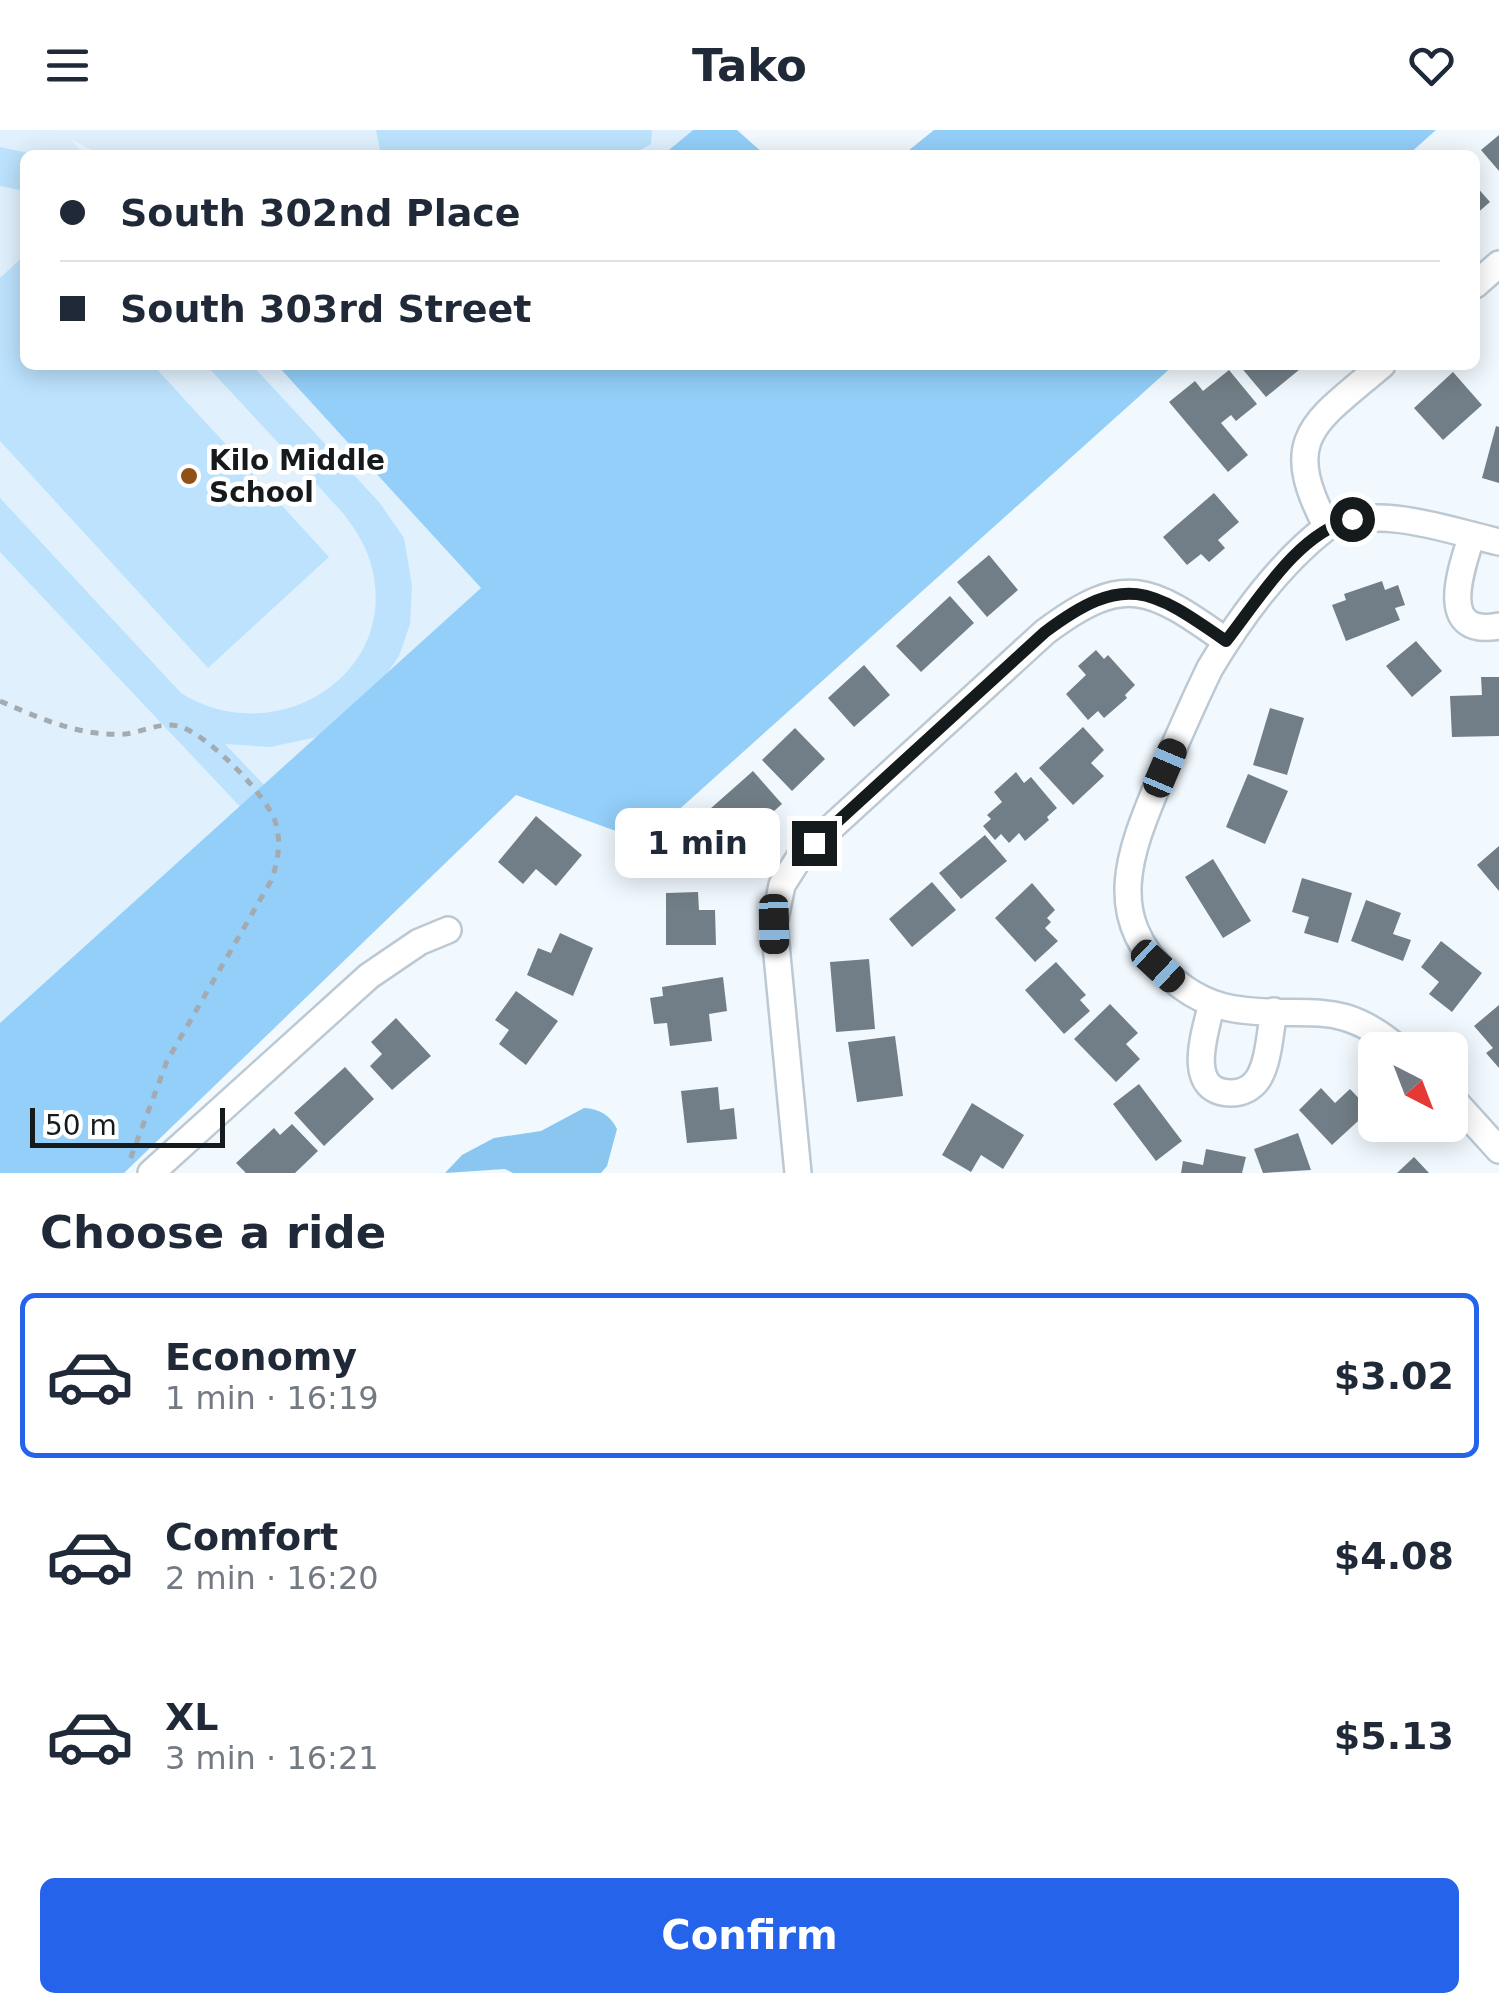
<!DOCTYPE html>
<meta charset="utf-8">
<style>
body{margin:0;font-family:"DejaVu Sans",sans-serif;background:#f6f6f7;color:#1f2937;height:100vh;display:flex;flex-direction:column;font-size:38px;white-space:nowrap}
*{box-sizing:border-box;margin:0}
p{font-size:32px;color:#747a83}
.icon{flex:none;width:55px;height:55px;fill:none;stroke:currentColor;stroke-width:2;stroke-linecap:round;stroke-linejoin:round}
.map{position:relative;height:1043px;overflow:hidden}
.sheet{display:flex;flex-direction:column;background:#fff;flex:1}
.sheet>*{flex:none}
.top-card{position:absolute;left:20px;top:20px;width:1460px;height:220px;border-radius:15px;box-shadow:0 5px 25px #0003;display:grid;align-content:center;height:220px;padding:0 40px;background:#fff}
.needle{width:65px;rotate:138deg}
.fabs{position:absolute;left:1358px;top:902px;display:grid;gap:20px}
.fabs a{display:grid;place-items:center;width:110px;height:110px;border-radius:15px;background:#fff;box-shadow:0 5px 25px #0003;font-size:50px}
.scale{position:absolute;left:30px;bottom:25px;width:195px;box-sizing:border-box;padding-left:10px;border:5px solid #151a1d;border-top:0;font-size:28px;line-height:35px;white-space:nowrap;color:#151a1d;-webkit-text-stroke:8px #fff;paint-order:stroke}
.end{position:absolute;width:45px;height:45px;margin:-22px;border:12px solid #151a1d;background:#fff;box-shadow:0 0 0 5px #fff}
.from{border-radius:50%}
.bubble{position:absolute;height:70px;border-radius:15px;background:#fff;box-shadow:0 5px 25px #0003;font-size:32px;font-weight:700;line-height:70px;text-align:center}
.car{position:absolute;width:30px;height:60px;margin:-30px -15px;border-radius:12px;box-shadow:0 0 8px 2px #0007;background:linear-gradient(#222 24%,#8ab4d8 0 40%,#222 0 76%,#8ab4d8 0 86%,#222 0)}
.top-card b{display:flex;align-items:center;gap:35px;height:95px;font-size:38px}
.top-card b+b{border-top:2px solid #e0e1e3}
.top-card i{width:25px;height:25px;background:#1f2937}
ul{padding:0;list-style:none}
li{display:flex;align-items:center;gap:30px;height:165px;margin:0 20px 15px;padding:0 20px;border:5px solid transparent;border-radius:15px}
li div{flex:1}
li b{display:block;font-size:38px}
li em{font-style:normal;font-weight:700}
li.current{border-color:#2563eb}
li>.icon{width:90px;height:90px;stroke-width:1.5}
h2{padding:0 40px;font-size:45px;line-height:120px}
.cta{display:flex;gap:20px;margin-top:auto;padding:20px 40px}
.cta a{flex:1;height:115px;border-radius:15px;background:#2563eb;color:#fff;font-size:40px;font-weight:700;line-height:115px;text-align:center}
header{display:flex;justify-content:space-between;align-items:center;height:130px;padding:0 40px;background:#fff;font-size:45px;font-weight:700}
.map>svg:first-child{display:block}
.built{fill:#e0f1fd}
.green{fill:#bce2fd}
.forest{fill:#93cff9}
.water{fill:#8ac6ef}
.building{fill:#727e87}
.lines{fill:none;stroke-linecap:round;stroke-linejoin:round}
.street-casing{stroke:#bcc9d3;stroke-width:30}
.path{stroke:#a4abb0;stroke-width:5;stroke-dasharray:8 8;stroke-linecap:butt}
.street{stroke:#fff;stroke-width:25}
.route{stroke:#151a1d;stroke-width:12}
.poi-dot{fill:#8f5115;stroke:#fff;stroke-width:4}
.labels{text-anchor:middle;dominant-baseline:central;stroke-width:9;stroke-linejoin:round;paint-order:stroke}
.poi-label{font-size:28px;font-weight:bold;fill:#151a1d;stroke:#fff;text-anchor:start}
</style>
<header><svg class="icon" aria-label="menu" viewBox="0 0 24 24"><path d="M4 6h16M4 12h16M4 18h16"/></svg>Tako<svg class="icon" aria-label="heart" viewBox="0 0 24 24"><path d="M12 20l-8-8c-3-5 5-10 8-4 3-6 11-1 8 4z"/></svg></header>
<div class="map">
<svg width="1499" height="1043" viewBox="0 0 1499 1043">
<rect width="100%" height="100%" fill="#f1f9ff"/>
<path class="built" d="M0,0H693L663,25H101L71,9L84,25H25V235H277L481,458L0,893Z"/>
<path class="green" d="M376,0H652L651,14L632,25H381Z
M0,17L38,25H25V61L0,56Z
M25,125V235H153L329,427L208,538L0,311V148Z
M206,235H252L379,372L404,408L412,456L410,494L399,526L378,557L322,606L270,617L225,614L269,660L246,683L0,422V368L181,563C272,621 399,548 372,438C367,417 356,400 343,383Z"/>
<path class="forest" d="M693,0H737L765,25H663Z
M934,0H1436L1408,25H903Z
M277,235H1174L644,711L516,665L124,1043H0V893L481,458Z"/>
<path class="water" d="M584,978C600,979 610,985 617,999L607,1036L601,1043H513L505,1039L445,1043L462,1025L494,1008L541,1001Z"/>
<path class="building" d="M1499,5V41L1481,20Z
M1475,55L1490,72L1475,85Z
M1239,235H1305L1266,267Z
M1229,240L1257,274L1236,291L1231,285L1221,293L1248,325L1228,342L1169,272L1195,251L1203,261Z
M1453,242L1482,275L1443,310L1414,278Z
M1496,296L1499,297V353L1482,348Z
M1214,363L1239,392L1218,410L1225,418L1209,432L1201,424L1187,435L1163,407Z
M989,425L1018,460L987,487L957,452Z
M1382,451L1385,460L1398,455L1405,475L1395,478L1400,490L1346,511L1332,475L1346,470L1344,464Z
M950,466L974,493L921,542L896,516Z
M1416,511L1442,541L1412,567L1386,536Z
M1096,520L1104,529L1108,525L1135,555L1125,565L1127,568L1104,588L1098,581L1088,590L1066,564L1086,545L1078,536Z
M864,535L890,565L854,597L828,568Z
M1481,547H1499V606L1452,607L1450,566L1482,565Z
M1270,578L1304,588L1287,645L1253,635Z
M1083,597L1104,620L1091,633L1104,646L1073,675L1039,638Z
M795,598L825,629L792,661L762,630Z
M753,641L782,674L739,712L710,679Z
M1016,642L1024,653L1031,647L1057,678L1047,687L1049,690L1025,711L1019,703L1009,713L1001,704L995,710L983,696L991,689L987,685L1002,672L994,662Z
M1248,644L1288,661L1265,714L1226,697Z
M536,686L582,725L556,756L536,739L523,754L498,732Z
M985,705L1007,731L961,769L939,743Z
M1499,716V761L1477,735Z
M1213,729L1251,791L1223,808L1185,747Z
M1302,748L1352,763L1338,813L1304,803L1309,787L1292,782Z
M932,752L956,780L912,817L889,789Z
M1032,753L1055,780L1047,788L1051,792L1045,798L1058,811L1035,832L995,788Z
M698,762L699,780H715L716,815H666V763Z
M1366,770L1401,783L1393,804L1411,810L1403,831L1351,811Z
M560,803L593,818L573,866L527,845L538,818L551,823Z
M1441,811L1482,843L1452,882L1429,864L1439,852L1421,837Z
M869,829L875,899L836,902L830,832Z
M1056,832L1086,865L1080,870L1090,881L1064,904L1025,860Z
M723,847L727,881L709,884L712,911L670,916L667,893L654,894L650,868L663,866L662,857Z
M516,861L558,891L526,935L499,914L509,900L495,890Z
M1110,874L1138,903L1126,914L1140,929L1116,952L1074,909Z
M1499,875V938L1486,923L1493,918L1474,896Z
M396,888L431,926L392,960L370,936L382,924L371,912Z
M895,906L903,966L857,972L848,912Z
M345,937L374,969L324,1016L294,983Z
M1139,954L1182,1011L1156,1031L1113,974Z
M718,957L720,980L734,978L737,1009L687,1013L681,961Z
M1321,958L1335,973L1350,959L1370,980L1332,1015L1299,980Z
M972,973L1024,1005L1003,1039L981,1025L971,1042L942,1025Z
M292,994L318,1021L295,1043H246L236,1033L274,998L280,1005Z
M1298,1003L1311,1040L1263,1043L1254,1019Z
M1206,1019L1246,1027L1242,1043H1181L1183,1031L1203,1035Z
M1414,1027L1429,1043H1397Z"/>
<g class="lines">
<defs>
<path id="street" d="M1475,155L1499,134
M1382,235C1314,293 1279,307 1327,397C1280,433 1240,488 1210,538C1192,575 1176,612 1160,649C1131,719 1102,785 1168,845C1189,865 1214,877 1242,880C1311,889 1339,867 1400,920
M1327,397C1383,375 1443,399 1499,412
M1472,405C1462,437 1435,508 1499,496
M1212,873C1206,900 1183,962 1231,963C1242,963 1252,958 1258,949C1269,932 1270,901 1274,881
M1450,966L1499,1020
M151,1043L369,846L419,812L448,800
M798,1043L774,794L782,755L801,725L1045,502C1125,442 1150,457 1226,511"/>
</defs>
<use href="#street" class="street-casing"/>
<path class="path" d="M0,571C39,588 81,607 125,604C143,602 159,592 178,596C206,602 273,670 277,698C281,716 277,735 271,751L167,931L130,1030"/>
<use href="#street" class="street"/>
</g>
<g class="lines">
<path class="route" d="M814,713L1045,502C1125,442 1150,458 1226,511C1260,468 1297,404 1352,389"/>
</g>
<circle class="poi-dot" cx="189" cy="346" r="10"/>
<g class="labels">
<g class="poi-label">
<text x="209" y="330">Kilo Middle<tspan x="209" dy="32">School</tspan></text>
</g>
</g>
</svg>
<div class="fabs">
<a><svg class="needle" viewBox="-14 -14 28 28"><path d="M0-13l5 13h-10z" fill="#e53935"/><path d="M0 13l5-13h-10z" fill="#747a83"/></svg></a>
</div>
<div class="scale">50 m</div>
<i class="end from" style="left:1352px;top:389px"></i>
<i class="end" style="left:814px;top:713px"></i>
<div class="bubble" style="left:615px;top:678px;width:165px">1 min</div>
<i class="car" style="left:1165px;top:638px;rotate:23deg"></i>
<i class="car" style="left:774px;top:794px;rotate:179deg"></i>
<i class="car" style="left:1158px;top:836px;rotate:133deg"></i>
<div class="top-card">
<b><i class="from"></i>South 302nd Place</b>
<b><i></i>South 303rd Street</b>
</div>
</div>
<section class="sheet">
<h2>Choose a ride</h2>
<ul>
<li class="current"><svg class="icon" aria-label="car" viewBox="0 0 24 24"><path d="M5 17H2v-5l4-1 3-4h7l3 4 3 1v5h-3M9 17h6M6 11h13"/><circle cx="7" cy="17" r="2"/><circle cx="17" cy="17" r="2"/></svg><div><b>Economy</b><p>1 min · 16:19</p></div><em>$3.02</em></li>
<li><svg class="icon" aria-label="car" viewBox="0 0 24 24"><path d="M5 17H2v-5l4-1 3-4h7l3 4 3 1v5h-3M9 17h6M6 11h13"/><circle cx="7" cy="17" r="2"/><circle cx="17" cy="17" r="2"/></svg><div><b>Comfort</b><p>2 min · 16:20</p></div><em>$4.08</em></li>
<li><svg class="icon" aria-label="car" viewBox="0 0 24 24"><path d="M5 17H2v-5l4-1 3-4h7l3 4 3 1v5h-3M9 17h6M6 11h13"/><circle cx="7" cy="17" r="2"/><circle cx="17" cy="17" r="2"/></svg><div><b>XL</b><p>3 min · 16:21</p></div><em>$5.13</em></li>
</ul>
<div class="cta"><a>Confirm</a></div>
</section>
